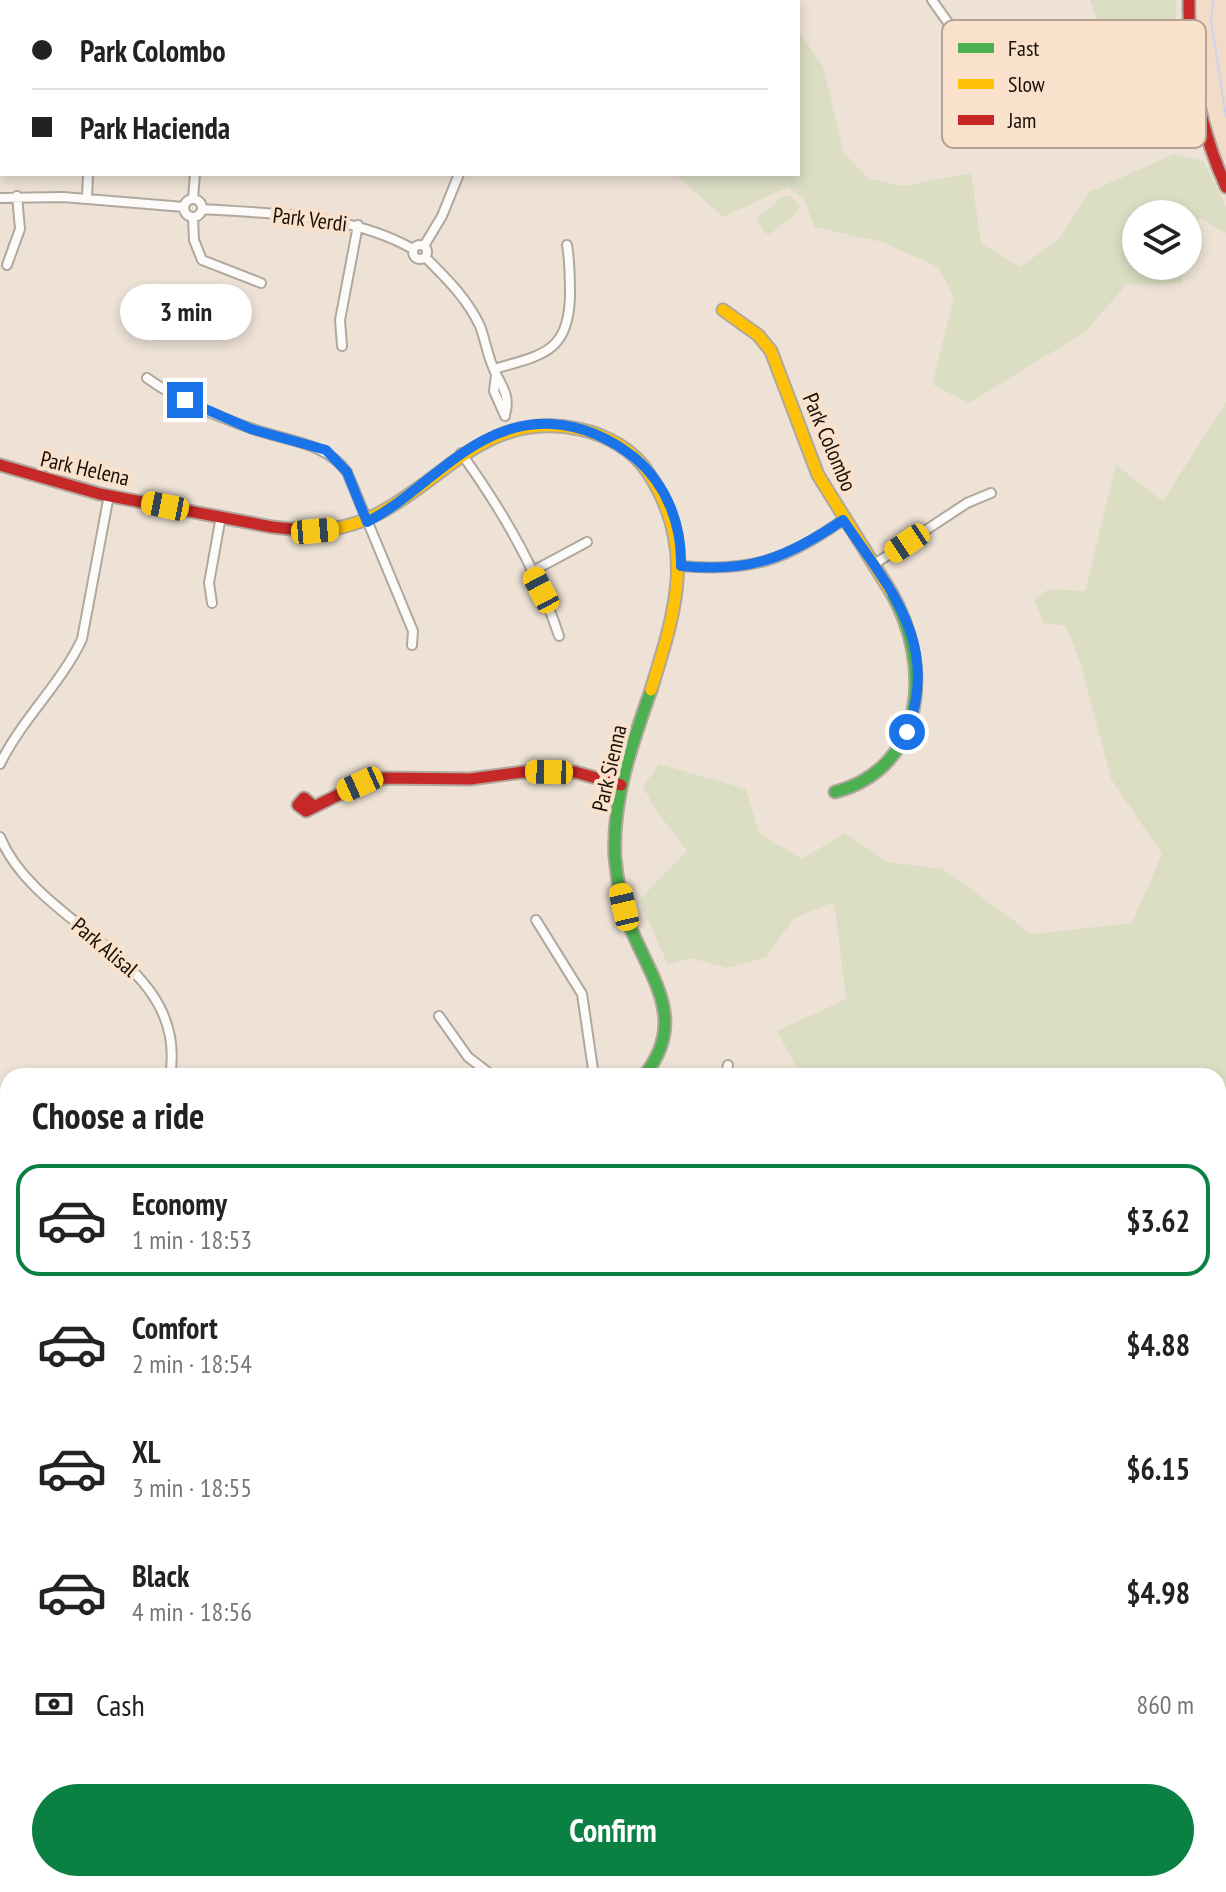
<!DOCTYPE html>
<meta charset="utf-8">
<style>
body{margin:0;font-family:"PT Sans Narrow",sans-serif;background:#f2f2f2;color:#222;height:100vh;display:flex;flex-direction:column;font-size:30px;white-space:nowrap}
*{box-sizing:border-box;margin:0}
p{font-size:26px;color:#767676}
.icon{flex:none;width:44px;height:44px;fill:none;stroke:currentColor;stroke-width:2;stroke-linecap:round;stroke-linejoin:round}
.map{position:relative;flex:1;overflow:hidden}
.sheet{position:absolute;left:0px;top:1068px;width:1226px;height:824px;display:flex;flex-direction:column;background:#fff;border-radius:24px 24px 0 0;box-shadow:0 4px 12px #0003}
.sheet>*{flex:none}
.hud{position:absolute;left:0px;top:0px;width:800px;height:176px;box-shadow:0 4px 12px #0003;display:grid;align-content:center;height:176px;padding:0 32px;background:#fff}
.tools{position:absolute;left:1122px;top:200px;display:grid;gap:16px}
.tools a{display:grid;place-items:center;width:80px;height:80px;border-radius:50%;background:#fff;box-shadow:0 4px 12px #0003;font-size:40px}
.end{position:absolute;width:36px;height:36px;margin:-18px;border:10px solid #1a73e8;background:#fff;box-shadow:0 0 0 4px #fff}
.from{border-radius:50%}
.bubble{position:absolute;height:56px;border-radius:28px;background:#fff;box-shadow:0 4px 12px #0003;font-size:26px;font-weight:600;line-height:56px;text-align:center}
.car{position:absolute;width:24px;height:48px;margin:-24px -12px;border-radius:10px;box-shadow:0 0 6px 2px #0007;background:linear-gradient(#f5c518 24%,#345 0 40%,#f5c518 0 76%,#345 0 86%,#f5c518 0)}
.hud b{display:flex;align-items:center;gap:28px;height:76px;font-size:30px}
.hud b+b{border-top:2px solid #e0e0e0}
.hud i{width:20px;height:20px;background:#222}
ul{padding:0;list-style:none}
li{display:flex;align-items:center;gap:24px;height:112px;margin:0 16px 12px;padding:0 16px;border:4px solid transparent;border-radius:24px}
li div{flex:1}
li b{display:block;font-size:30px}
li em{font-style:normal;font-weight:600}
li.current{border-color:#0b8043}
li>.icon{width:72px;height:72px;stroke-width:1.5}
h2{padding:0 32px;font-size:36px;line-height:96px}
.pay{display:flex;align-items:center;gap:20px;height:88px;padding:0 32px;font-size:30px}
.pay p{margin-inline-start:auto}
.button{display:flex;gap:16px;margin-top:auto;padding:16px 32px}
.button a{flex:1;height:92px;border-radius:48px;background:#0b8043;color:#fff;font-size:32px;font-weight:600;line-height:92px;text-align:center}
.map>svg:first-child{display:block}
.built{fill:#f2dbc7}
.green{fill:#dbdec3}
.forest{fill:#bfc2a4}
.lines{fill:none;stroke-linecap:round;stroke-linejoin:round}
.stream{stroke:#c9d5ee;stroke-width:2}
.street-casing{stroke:#b0a79d;stroke-width:12}
.fast-casing{stroke:#b0a79d;stroke-width:15}
.slow-casing{stroke:#b0a79d;stroke-width:15}
.jam-casing{stroke:#b0a79d;stroke-width:15}
.street{stroke:#fcfbf9;stroke-width:8}
.fast{stroke:#4caf50;stroke-width:11}
.slow{stroke:#ffc107;stroke-width:11}
.jam{stroke:#c62828;stroke-width:11}
.route{stroke:#1a73e8;stroke-width:10}
.labels{text-anchor:middle;dominant-baseline:central;stroke-width:8;stroke-linejoin:round;paint-order:stroke}
.street-label{font-size:22px;fill:#180f08;stroke:#f9e1cb}
.key{fill:#f9e1cb;stroke:#b6a290;stroke-width:2}
.key-label{font-size:22px;fill:#180f08}
</style>
<div class="map">
<svg width="1226" height="1892" viewBox="0 0 1226 1892">
<rect width="100%" height="100%" fill="#eee2d6"/>
<path class="built" d="M1198,0H1226V164L1216,142L1205,87L1197,26Z"/>
<path class="green" d="M520,0H784L785,2H518Z
M1090,0H1176L1177,60L1195,135L1115,145L1093,121L1108,52Z
M798,31L823,66L844,153L869,179L904,186L971,173L981,243L1020,267L1059,239L1089,192L1174,154L1203,161L1226,206V233L1202,219L1188,220V214H1136V266H1184L1182,283L1126,285L1085,332L969,403L932,384L954,297L938,267L882,242L814,227L805,200L788,187L723,217L675,174H798Z
M785,195L791,196L800,206L798,212L770,234L764,233L757,218Z
M1226,402V1249L1218,1253V1076H801L777,1031L846,999L834,902L794,918L765,958L727,968L691,958L668,965L639,900L687,851L658,813L643,787L659,764L746,789L759,833L802,859L845,833L888,862L943,869L1032,934L1132,923L1162,854L1111,779L1082,668L1066,625L1044,624L1034,599L1049,589L1085,591L1116,465L1163,501Z
M1226,1402V1685L1218,1679V1403Z
M0,1635L8,1637V1884H386L383,1892H0Z
M1218,1748L1226,1752V1892H1003L980,1884H1218Z"/>
<path class="forest" d="M0,1333H8V1441L0,1442Z"/>
<g class="lines">
<path class="stream" d="M1213,0L1211,20L1226,117
M0,1426L8,1428
M1218,1807H1226"/>
<defs>
<path id="street" d="M932,0L964,45
M0,198L63,197L184,207
M184 208a9 9 0 1 1 18 0a9 9 0 1 1-18 0Z
M87,199L88,174
M193,199L195,174
M202,209C274,214 348,213 413,249
M193,217L194,240L202,260L261,283
M413 252a7 7 0 1 1 14 0a7 7 0 1 1-14 0Z
M424,246L442,216L459,174
M425,257C446,278 467,298 480,326C486,342 488,359 496,374C504,390 510,397 505,415
M7,265L20,229L17,196
M342,346L340,320L358,225
M494,369C542,355 569,353 570,295C570,278 570,262 567,245
M496,375L494,391L505,416
M147,378C177,400 218,417 253,429C287,441 325,442 347,472L413,631L412,645
M461,453C500,507 538,572 559,636
M873,565L967,503L991,493
M681,566C751,572 785,561 843,520
M531,572L587,542
M212,603L209,583L221,516
M0,764C22,719 61,684 82,639L109,495
M0,837C38,929 190,959 170,1076
M536,920L582,994L594,1076
M439,1016L468,1057L493,1076
M725,1076L728,1065
M0,1166L8,1172
M1218,1268L1226,1264
M0,1276L8,1275
M0,1498L8,1497
M738,1884L744,1892
M829,1884L842,1892
M753,1892L767,1884"/>
<path id="fast" d="M835,792C928,767 932,663 891,592
M644,1076C687,1022 654,983 631,929C622,906 617,882 615,857C612,799 632,744 651,690"/>
<path id="slow" d="M723,310L758,335L771,351L818,475L891,592
M311,531C424,529 460,404 579,429C607,435 634,450 649,474C697,549 675,612 651,690
M0,1608L8,1610
M1218,1725L1226,1729
M397,1892L400,1884"/>
<path id="jam" d="M1189,0C1188,66 1199,127 1226,187
M0,465L100,494L272,527L311,531
M312,805L304,798L298,805L306,811L360,784L385,778L470,779L523,772H575L621,785
M0,1623L8,1625
M1218,1739L1226,1743
M414,1892L417,1884"/>
</defs>
<use href="#street" class="street-casing"/>
<use href="#fast" class="fast-casing"/>
<use href="#slow" class="slow-casing"/>
<use href="#jam" class="jam-casing"/>
<use href="#street" class="street"/>
<use href="#fast" class="fast"/>
<use href="#slow" class="slow"/>
<use href="#jam" class="jam"/>
</g>
<g class="lines">
<path class="route" d="M185,400L251,429L326,450L347,472L367,522C430,489 474,420 552,424C584,426 610,438 635,458C667,485 682,525 681,566C749,573 787,558 843,520C890,589 941,644 907,732"/>
</g>
<g class="labels">
<g class="street-label">
<text transform="translate(310 219) rotate(7)">Park Verdi</text>
<text transform="translate(830 442) rotate(67)">Park Colombo</text>
<text transform="translate(85 468) rotate(13)">Park Helena</text>
<text transform="translate(609 768) rotate(-77)">Park Sienna</text>
<text transform="translate(105 947) rotate(40)">Park Alisal</text>
</g>
</g>
<rect x="942" y="20" width="264" height="128" rx="12" class="key"/>
<rect x="958" y="43" width="36" height="10" fill="#4caf50"/>
<rect x="958" y="79" width="36" height="10" fill="#ffc107"/>
<rect x="958" y="115" width="36" height="10" fill="#c62828"/>
<g class="key-label">
<text x="1008" y="56">Fast</text>
<text x="1008" y="92">Slow</text>
<text x="1008" y="128">Jam</text>
</g>
</svg>
<div class="tools">
<a><svg class="icon" aria-label="layers" viewBox="0 0 24 24"><path d="M12 4l9 5-9 5-9-5zM3 14l9 5 9-5"/></svg></a>
</div>
<i class="end from" style="left:907px;top:732px"></i>
<i class="end" style="left:185px;top:400px"></i>
<div class="bubble" style="left:120px;top:284px;width:132px">3 min</div>
<i class="car" style="left:165px;top:506px;rotate:281deg"></i>
<i class="car" style="left:315px;top:531px;rotate:85deg"></i>
<i class="car" style="left:907px;top:543px;rotate:236deg"></i>
<i class="car" style="left:541px;top:590px;rotate:332deg"></i>
<i class="car" style="left:549px;top:772px;rotate:271deg"></i>
<i class="car" style="left:360px;top:784px;rotate:246deg"></i>
<i class="car" style="left:624px;top:907px;rotate:347deg"></i>
<div class="hud">
<b><i class="from"></i>Park Colombo</b>
<b><i></i>Park Hacienda</b>
</div>
<section class="sheet">
<h2>Choose a ride</h2>
<ul>
<li class="current"><svg class="icon" aria-label="car" viewBox="0 0 24 24"><path d="M5 17H2v-5l4-1 3-4h7l3 4 3 1v5h-3M9 17h6M6 11h13"/><circle cx="7" cy="17" r="2"/><circle cx="17" cy="17" r="2"/></svg><div><b>Economy</b><p>1 min · 18:53</p></div><em>$3.62</em></li>
<li><svg class="icon" aria-label="car" viewBox="0 0 24 24"><path d="M5 17H2v-5l4-1 3-4h7l3 4 3 1v5h-3M9 17h6M6 11h13"/><circle cx="7" cy="17" r="2"/><circle cx="17" cy="17" r="2"/></svg><div><b>Comfort</b><p>2 min · 18:54</p></div><em>$4.88</em></li>
<li><svg class="icon" aria-label="car" viewBox="0 0 24 24"><path d="M5 17H2v-5l4-1 3-4h7l3 4 3 1v5h-3M9 17h6M6 11h13"/><circle cx="7" cy="17" r="2"/><circle cx="17" cy="17" r="2"/></svg><div><b>XL</b><p>3 min · 18:55</p></div><em>$6.15</em></li>
<li><svg class="icon" aria-label="car" viewBox="0 0 24 24"><path d="M5 17H2v-5l4-1 3-4h7l3 4 3 1v5h-3M9 17h6M6 11h13"/><circle cx="7" cy="17" r="2"/><circle cx="17" cy="17" r="2"/></svg><div><b>Black</b><p>4 min · 18:56</p></div><em>$4.98</em></li>
</ul>
<div class="pay"><svg class="icon" aria-label="cash" viewBox="0 0 24 24"><path d="M3 7h18v10H3z"/><circle cx="12" cy="12" r="2"/></svg>Cash<p>860 m</p></div>
<div class="button"><a>Confirm</a></div>
</section>
</div>
